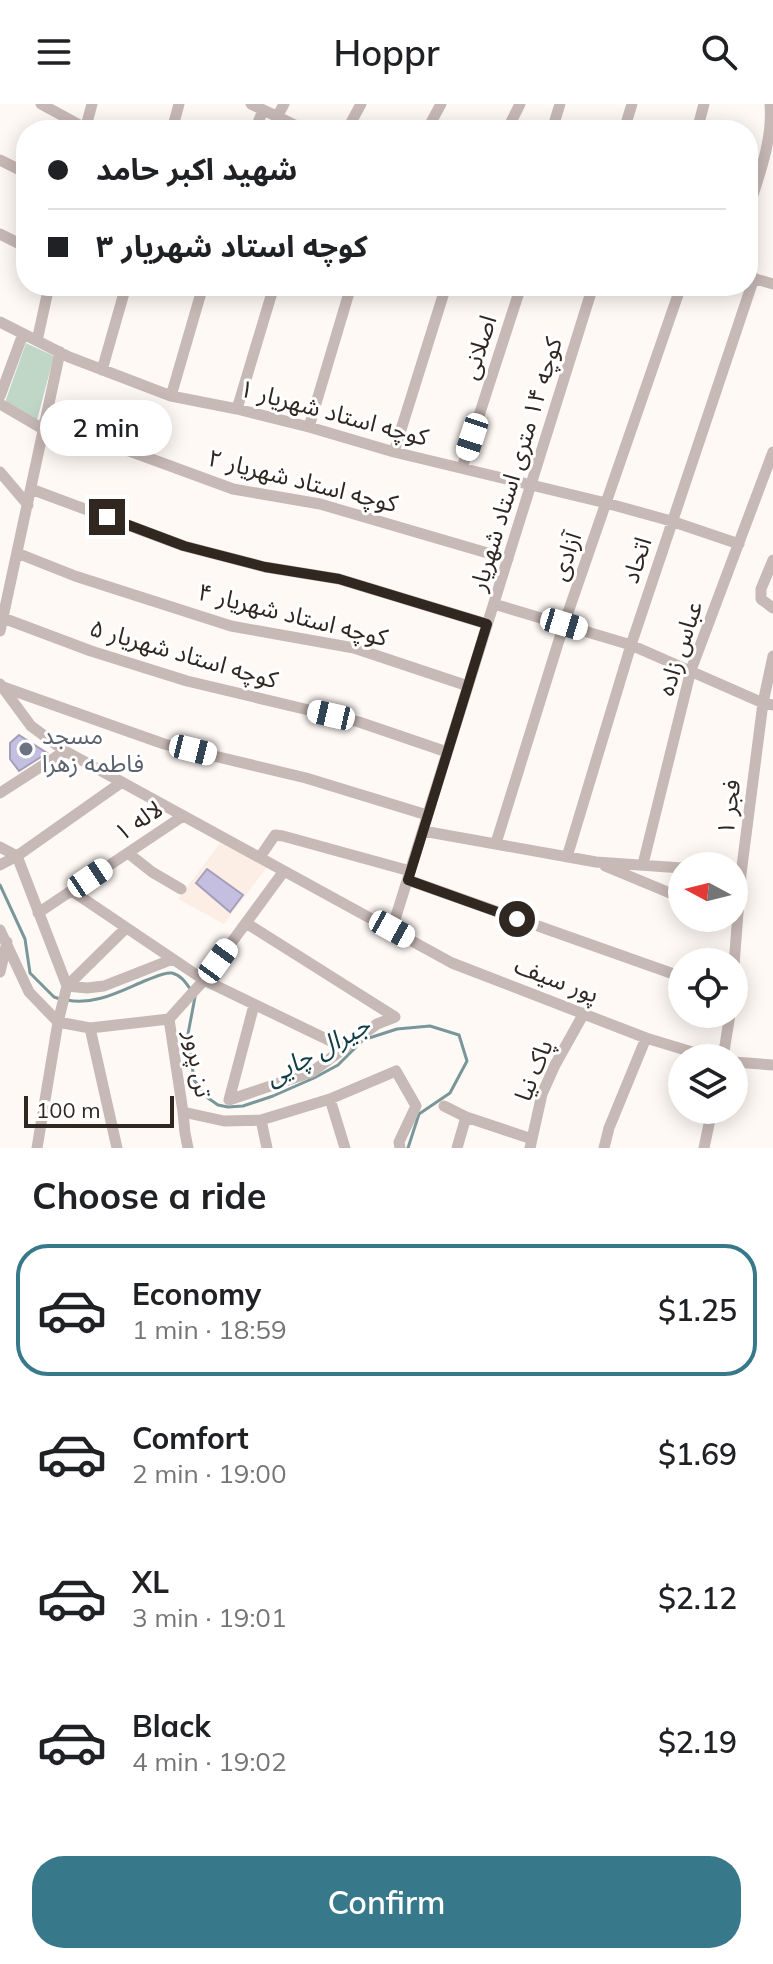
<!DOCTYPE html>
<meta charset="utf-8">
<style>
body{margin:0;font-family:Mulish,"Noto Sans Arabic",sans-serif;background:#f6f6f6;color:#202124;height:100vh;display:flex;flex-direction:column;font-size:30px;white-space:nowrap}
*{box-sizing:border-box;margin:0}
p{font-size:26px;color:#757577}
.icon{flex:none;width:44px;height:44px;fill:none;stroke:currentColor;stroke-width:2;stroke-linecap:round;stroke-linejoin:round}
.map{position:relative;height:1044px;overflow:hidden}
.side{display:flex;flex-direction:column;background:#fff;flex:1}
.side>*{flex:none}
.top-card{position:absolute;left:16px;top:16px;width:742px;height:176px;border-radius:32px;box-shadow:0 4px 20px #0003;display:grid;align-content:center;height:176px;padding:0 32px;background:#fff}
.needle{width:52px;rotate:277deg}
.fabs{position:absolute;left:668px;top:748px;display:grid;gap:16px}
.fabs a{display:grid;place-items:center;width:80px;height:80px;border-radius:50%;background:#fff;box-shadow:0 4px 20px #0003;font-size:40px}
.scale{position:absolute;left:24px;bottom:20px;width:150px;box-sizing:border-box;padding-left:8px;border:4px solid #312721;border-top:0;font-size:22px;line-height:28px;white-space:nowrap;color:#312721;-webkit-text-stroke:6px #fff;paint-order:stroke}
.end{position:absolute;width:36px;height:36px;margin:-18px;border:10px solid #312721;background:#fff;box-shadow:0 0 0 4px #fff}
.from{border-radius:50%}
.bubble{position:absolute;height:56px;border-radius:28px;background:#fff;box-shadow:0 4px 20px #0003;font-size:26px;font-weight:600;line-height:56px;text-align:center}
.car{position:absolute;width:24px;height:48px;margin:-24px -12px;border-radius:10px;box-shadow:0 0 6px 2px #0007;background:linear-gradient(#fff 24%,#345 0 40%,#fff 0 76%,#345 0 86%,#fff 0)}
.top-card b{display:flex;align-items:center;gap:28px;height:76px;font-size:30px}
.top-card b+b{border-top:2px solid #e0e0e0}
.top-card i{width:20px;height:20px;background:#202124}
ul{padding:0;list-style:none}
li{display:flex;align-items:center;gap:24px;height:132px;margin:0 16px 12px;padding:0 16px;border:4px solid transparent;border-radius:32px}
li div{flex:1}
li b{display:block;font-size:30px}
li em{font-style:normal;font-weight:600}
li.on{border-color:#37798b}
li>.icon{width:72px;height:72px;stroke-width:1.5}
h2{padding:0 32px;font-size:36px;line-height:96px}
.action{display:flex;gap:16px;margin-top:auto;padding:16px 32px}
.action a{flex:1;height:92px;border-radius:32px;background:#37798b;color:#fff;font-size:32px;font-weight:600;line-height:92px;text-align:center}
header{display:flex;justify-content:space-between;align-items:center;height:104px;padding:0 32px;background:#fff;font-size:36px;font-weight:600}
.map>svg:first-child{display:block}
.built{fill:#fceee5}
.green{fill:#c0d6c6}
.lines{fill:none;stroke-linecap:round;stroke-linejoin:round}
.stream{stroke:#799799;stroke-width:3}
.building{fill:#c4bee1;stroke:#a49fb9;stroke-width:2}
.minor{stroke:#c7b9b5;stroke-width:11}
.route{stroke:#312721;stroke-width:10}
.worship-dot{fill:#6b7280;stroke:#fff;stroke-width:3}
.labels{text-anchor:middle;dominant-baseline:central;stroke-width:6;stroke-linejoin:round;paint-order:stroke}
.street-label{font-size:24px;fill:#312721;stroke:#fff}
.worship-label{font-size:24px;fill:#5b616d;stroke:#fff;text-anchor:start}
.water-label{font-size:26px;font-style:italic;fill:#123e43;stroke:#fff}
</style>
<header><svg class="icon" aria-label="menu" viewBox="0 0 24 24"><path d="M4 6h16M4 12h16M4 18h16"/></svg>Hoppr<svg class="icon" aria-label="search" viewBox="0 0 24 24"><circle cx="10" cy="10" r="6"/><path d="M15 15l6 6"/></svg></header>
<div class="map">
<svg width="773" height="1044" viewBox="0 0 773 1044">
<rect width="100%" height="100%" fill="#fff9f6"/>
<path class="built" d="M220,739L268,762L224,820L178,795Z"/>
<path class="green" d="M26,239L54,252L37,316L4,301Z"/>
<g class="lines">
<path class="stream" d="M0,781L25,835L30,869L54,893L60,895
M195,893L188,930L194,976L208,994L218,1001L228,1003L243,1002L273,992L314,974L338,961L363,936L397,925L430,922L459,931L467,957L450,989L419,1010L408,1044
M67,896C95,902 122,886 147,876C155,873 164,868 172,869C181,871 186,879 191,886"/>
</g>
<path class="building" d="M19,631L47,649L19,667L10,655V639Z
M207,765L243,791L230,808L196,779Z"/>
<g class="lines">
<path class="minor" d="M41,0L85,24
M251,0L305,26
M277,13L284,0
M85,26L92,0
M172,26L179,0
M255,26L263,6
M347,26L361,0
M427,26L441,0
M507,26L520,0
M552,26L560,0
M624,26L632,0
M697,26L704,0
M0,56L26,69
M748,106C759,72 773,36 770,0
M0,130L26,143
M749,173L773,180
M0,218L69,253L171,292L237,305L309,323L394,348L606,399L671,417L739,440
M37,237L49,182
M102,266L126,182
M0,292L23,230
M171,292L203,182
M0,300L43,325
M237,305L274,182
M45,316L233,385L320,400L508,455
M309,323L351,182
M394,348L446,182
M462,364L521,182
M0,368L28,401
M31,385L184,442L265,463L339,475L487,520
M17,449L75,472L231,522L354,544L468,582
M773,456L761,485V495L773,504
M494,500L631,541L763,599L773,601
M3,514L91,547L187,577L359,618L447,648
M0,527L60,248
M0,580L31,622L65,647L452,859L646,934L712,954
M3,583L164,640L306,674L427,711
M0,689L65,647
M423,727L596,758L682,764
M496,739L564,520L681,182
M0,743L17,752L67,882L87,884L104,882L173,855
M128,749L152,768L181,785
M260,753L275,731L283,732L410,767
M567,753L631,541L754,174
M643,760L691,566L773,348
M0,761L17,752L122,678
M605,762L682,794
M284,767L204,876L345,944
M408,776L682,873
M72,787L204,876L169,915
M38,809L183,712
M246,819L395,913
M392,825L593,182
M0,826L29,888L58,918
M734,861L741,770L763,599L773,552
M0,868L7,838
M254,901L229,996L312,968L377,920L395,913
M58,918L90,924L169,915L183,1008L224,1017L261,1016L330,995L396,967L416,1002L399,1038L400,1044
M90,924L117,1044
M723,954L730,910
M734,958L773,961
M330,995L345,1044
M444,1002L466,1013
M183,1008L185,1029L188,1044
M261,1016L267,1044
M37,1044L58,918L67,882L126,824
M457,1044L466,1013L532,1035
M530,1044L542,990L555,961L584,909
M604,1044L609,1024L646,934
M704,1044L712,1006"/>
</g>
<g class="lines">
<path class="route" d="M107,413L184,442L265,463L339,475L487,520L408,776L517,815"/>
</g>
<circle class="worship-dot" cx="26" cy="645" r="8"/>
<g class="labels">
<g class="street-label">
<text transform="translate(478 243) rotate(-72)">اصلانی</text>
<text transform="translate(334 308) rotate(15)">کوچه استاد شهریار ۱</text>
<text transform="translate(515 360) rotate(-73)">کوچه ۱۴ متری استاد شهریار</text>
<text transform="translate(303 376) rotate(14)">کوچه استاد شهریار ۲</text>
<text transform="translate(565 452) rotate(-71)">آزادی</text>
<text transform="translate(636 456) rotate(-72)">اتحاد</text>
<text transform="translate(293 510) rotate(14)">کوچه استاد شهریار ۴</text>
<text transform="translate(679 544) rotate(-72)">عباس زاده</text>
<text transform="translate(184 549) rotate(16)">کوچه استاد شهریار ۵</text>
<text transform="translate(728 703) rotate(-83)">فجر ۱</text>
<text transform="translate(138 716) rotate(-34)">لاله ۱</text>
<text transform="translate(557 875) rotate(21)">پور سیف</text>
<text transform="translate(199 960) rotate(80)">تن پرور</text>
<text transform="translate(533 966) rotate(-68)">پاک نیا</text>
</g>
<g class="worship-label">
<text x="42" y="631">مسجد<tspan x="42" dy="28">فاطمه زهرا</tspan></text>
</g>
<g class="water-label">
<text transform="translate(317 946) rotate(-29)">جیرال چایی</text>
</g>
</g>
</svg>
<div class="fabs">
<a><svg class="needle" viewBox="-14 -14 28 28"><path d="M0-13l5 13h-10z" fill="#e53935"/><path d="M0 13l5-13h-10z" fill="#757577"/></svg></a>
<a><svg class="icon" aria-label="locate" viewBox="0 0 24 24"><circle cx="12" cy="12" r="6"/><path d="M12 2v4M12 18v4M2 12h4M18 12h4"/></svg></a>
<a><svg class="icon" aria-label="layers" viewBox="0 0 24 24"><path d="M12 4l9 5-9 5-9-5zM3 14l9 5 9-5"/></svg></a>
</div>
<div class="scale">100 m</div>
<i class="end from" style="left:517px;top:815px"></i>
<i class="end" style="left:107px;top:413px"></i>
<div class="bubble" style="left:40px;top:296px;width:132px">2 min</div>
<i class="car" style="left:472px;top:333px;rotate:198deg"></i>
<i class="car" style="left:564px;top:520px;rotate:107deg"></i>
<i class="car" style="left:331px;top:611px;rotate:283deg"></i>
<i class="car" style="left:193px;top:646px;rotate:104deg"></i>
<i class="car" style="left:90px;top:774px;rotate:56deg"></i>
<i class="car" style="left:392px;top:825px;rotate:119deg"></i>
<i class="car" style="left:218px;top:857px;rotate:36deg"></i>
<div class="top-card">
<b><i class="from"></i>شهید اکبر حامد</b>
<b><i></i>کوچه استاد شهریار ۳</b>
</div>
</div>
<section class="side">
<h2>Choose a ride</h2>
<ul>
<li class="on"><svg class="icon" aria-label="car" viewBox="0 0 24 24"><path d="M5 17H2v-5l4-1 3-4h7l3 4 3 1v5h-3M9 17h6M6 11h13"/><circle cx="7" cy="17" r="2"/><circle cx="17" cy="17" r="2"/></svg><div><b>Economy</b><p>1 min · 18:59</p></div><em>$1.25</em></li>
<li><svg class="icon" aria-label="car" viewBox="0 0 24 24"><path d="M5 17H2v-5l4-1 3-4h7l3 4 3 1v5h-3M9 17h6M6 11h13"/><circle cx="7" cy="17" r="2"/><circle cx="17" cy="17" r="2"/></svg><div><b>Comfort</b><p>2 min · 19:00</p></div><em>$1.69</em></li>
<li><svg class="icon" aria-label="car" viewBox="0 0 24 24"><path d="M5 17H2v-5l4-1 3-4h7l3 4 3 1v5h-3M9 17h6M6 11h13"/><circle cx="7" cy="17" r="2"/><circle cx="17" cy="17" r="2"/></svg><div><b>XL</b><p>3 min · 19:01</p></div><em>$2.12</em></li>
<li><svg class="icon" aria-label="car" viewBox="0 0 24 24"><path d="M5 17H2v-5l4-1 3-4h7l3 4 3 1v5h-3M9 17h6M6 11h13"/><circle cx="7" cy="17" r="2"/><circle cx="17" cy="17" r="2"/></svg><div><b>Black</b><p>4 min · 19:02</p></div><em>$2.19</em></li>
</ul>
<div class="action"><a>Confirm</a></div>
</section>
